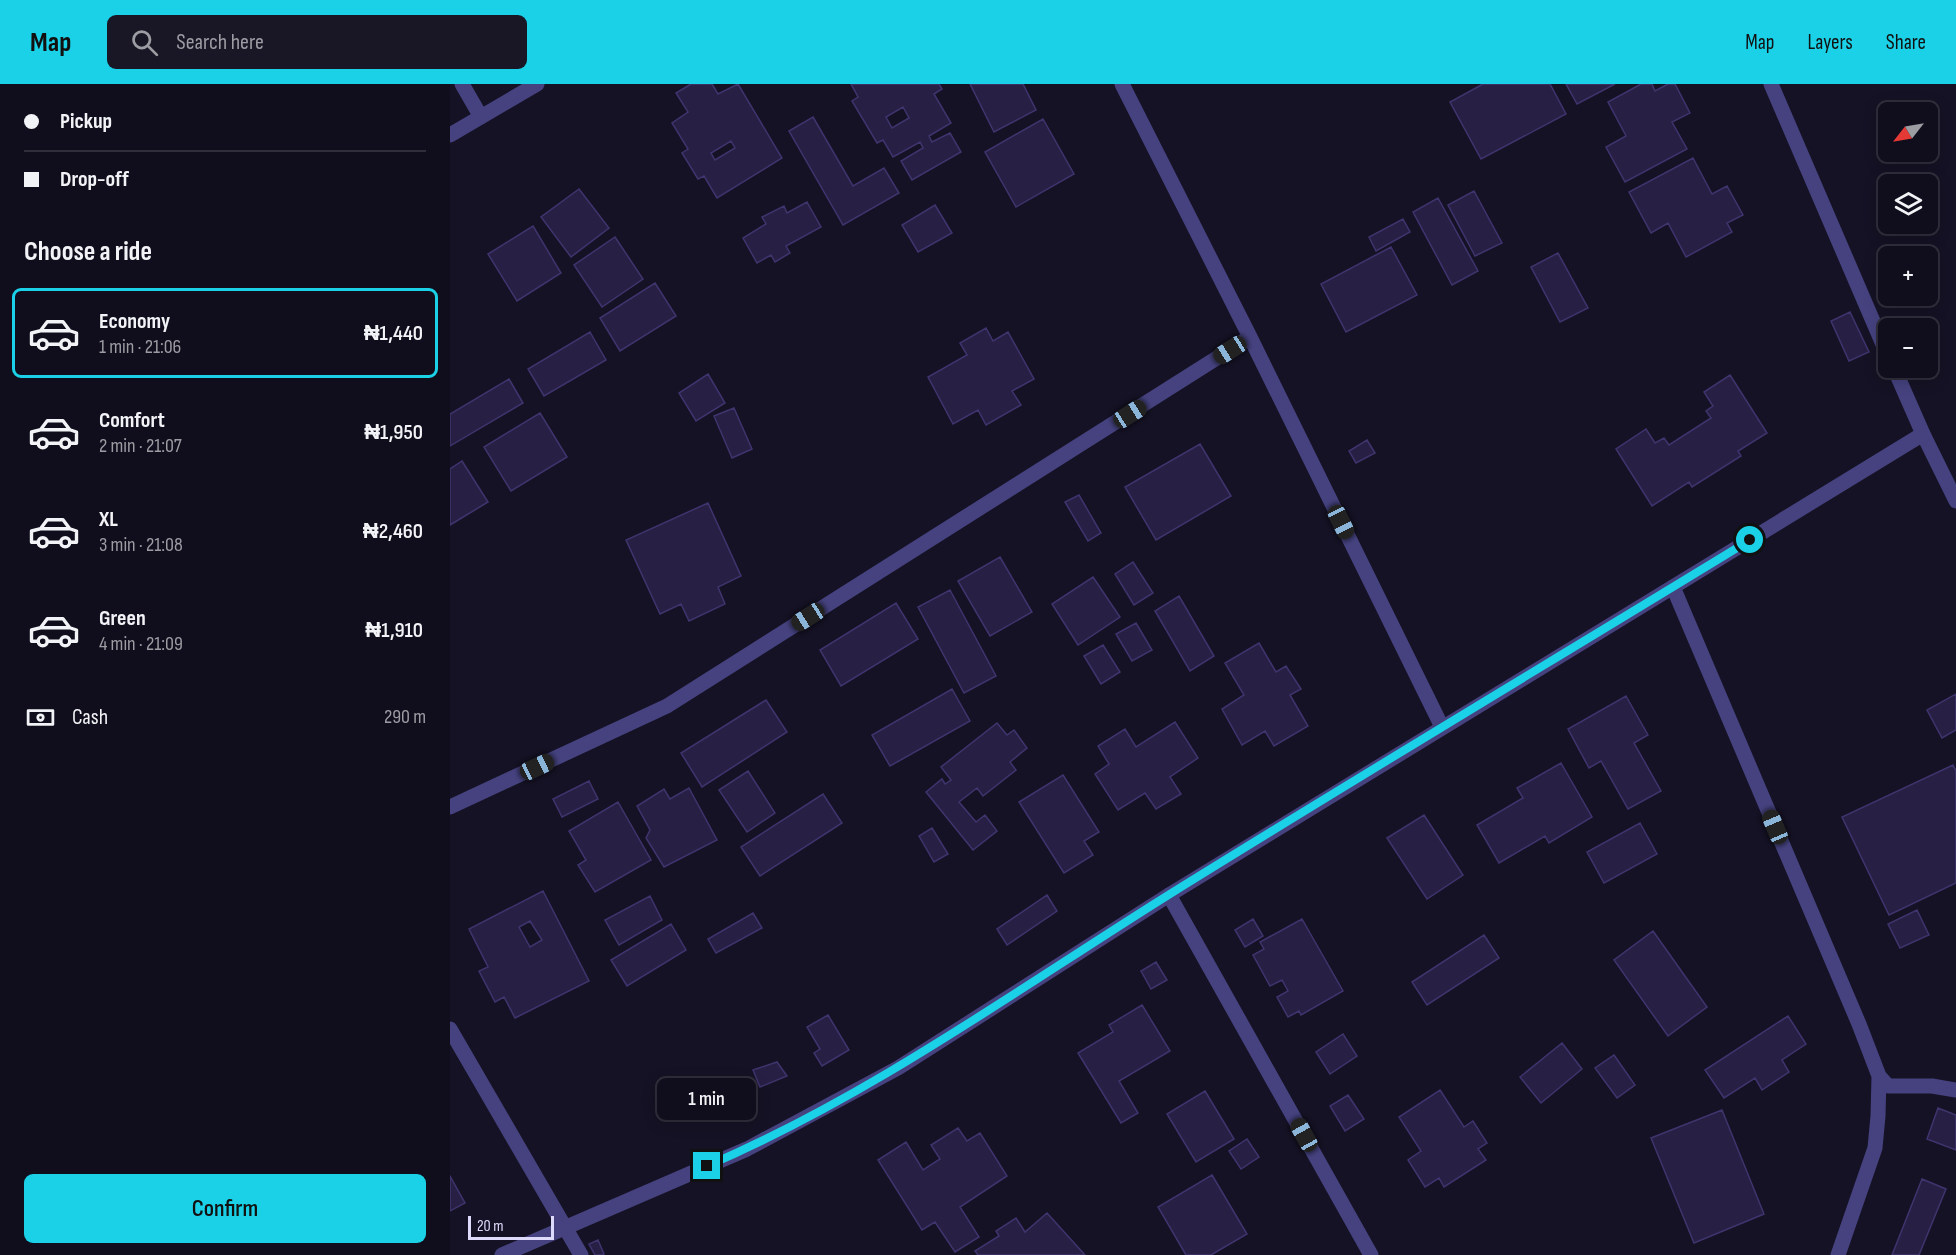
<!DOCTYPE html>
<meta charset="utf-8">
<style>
body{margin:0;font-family:"Sofia Sans Condensed",sans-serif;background:#191725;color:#f1f3f6;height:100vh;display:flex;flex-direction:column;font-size:22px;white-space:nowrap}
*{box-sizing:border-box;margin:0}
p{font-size:20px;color:#9c9ca3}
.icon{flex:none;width:33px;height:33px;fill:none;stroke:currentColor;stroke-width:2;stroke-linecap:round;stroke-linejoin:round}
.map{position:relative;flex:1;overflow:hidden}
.panel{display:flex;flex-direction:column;background:#100e1c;width:450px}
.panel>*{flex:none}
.hud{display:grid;align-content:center;height:132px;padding:0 24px;background:#100e1c}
.needle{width:39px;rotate:239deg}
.fabs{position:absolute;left:1428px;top:18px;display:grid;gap:12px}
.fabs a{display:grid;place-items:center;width:60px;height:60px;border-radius:9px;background:#100e1c;box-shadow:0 3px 15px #0003,0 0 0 2px #302e3b;font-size:30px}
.scale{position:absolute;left:18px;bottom:15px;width:86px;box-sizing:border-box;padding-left:6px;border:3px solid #dedafb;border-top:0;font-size:16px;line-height:21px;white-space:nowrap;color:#dedafb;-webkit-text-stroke:4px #151225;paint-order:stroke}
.end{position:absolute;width:27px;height:27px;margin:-14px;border:8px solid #1bd1e7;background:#111;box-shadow:0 0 0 3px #111}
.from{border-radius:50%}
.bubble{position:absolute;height:42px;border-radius:9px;background:#100e1c;box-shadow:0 3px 15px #0003,0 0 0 2px #302e3b;font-size:20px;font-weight:600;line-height:42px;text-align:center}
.car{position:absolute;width:18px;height:36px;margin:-18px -9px;border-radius:8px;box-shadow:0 0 4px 2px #0007;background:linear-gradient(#222 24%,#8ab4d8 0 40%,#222 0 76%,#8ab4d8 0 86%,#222 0)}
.hud b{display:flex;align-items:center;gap:21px;height:57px;font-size:22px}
.hud b+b{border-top:2px solid #302e3b}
.hud i{width:15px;height:15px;background:#f1f3f6}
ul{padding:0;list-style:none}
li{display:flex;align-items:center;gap:18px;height:90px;margin:0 12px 9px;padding:0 12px;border:3px solid transparent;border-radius:9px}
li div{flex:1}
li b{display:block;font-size:22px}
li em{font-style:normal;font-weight:600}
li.on{border-color:#1bd1e7}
li>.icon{width:54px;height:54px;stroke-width:1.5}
h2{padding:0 24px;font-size:27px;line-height:72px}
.pay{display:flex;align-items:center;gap:15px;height:66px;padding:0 24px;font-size:22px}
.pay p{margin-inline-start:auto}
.action{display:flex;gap:12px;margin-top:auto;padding:12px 24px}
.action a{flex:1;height:69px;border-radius:9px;background:#1bd1e7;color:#111;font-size:24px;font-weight:600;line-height:69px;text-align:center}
header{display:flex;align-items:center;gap:36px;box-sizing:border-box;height:84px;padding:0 30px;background:#1bd1e7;color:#111}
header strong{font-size:28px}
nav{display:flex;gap:33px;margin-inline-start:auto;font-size:21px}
.search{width:420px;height:54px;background:#191725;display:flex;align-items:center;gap:15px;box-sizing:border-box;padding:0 21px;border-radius:9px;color:#9c9ca3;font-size:22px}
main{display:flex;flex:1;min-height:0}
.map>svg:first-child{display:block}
.building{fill:#282044;stroke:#40346e;stroke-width:1.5;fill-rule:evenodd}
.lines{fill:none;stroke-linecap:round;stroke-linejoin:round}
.minor{stroke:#45427f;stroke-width:15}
.tertiary{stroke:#45427f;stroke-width:15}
.route{stroke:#1bd1e7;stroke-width:8}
</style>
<header>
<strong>Map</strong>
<div class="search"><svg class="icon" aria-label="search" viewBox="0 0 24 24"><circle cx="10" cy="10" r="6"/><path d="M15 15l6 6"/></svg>Search here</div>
<nav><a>Map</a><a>Layers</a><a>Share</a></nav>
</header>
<main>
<section class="panel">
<div class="hud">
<b><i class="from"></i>Pickup</b>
<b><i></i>Drop-off</b>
</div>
<h2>Choose a ride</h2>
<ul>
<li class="on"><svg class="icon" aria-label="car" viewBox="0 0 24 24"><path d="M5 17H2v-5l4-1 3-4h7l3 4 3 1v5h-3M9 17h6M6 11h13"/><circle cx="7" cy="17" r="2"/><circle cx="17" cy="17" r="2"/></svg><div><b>Economy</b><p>1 min · 21:06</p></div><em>₦1,440</em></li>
<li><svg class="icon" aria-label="car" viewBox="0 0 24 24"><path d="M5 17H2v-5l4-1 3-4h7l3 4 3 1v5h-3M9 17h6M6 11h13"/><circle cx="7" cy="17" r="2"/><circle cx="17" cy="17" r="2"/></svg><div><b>Comfort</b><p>2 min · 21:07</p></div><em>₦1,950</em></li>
<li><svg class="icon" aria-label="car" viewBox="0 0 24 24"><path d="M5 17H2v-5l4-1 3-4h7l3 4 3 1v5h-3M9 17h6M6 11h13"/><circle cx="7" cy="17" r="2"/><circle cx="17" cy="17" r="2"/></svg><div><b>XL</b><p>3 min · 21:08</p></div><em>₦2,460</em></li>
<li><svg class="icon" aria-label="car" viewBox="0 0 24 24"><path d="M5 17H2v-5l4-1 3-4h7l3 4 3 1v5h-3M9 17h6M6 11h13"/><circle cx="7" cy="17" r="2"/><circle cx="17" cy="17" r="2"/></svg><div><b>Green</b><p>4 min · 21:09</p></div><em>₦1,910</em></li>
</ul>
<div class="pay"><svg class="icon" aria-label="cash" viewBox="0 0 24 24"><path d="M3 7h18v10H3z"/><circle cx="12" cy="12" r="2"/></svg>Cash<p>290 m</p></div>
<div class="action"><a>Confirm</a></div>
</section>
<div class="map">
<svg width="1506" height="1171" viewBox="0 0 1506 1171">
<rect width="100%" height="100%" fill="#151225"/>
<path class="building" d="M241,0H262L268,10L288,0L332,74L267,114L254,92L248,95L232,69L238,65L222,39L238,28L226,9ZM281,57L285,64L265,76L261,69Z
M401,0H489L492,5L484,10L501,39L479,52L482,58L500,49L511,68L462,96L451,77L473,64L470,58L443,73L433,56L427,59L402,17L408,13ZM453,23L459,34L442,44L436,33Z
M520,0H573L586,26L544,48Z
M1033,0H1100L1116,30L1031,75L1000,18Z
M1116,0H1165L1127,20Z
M1191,0H1202L1205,7L1218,0H1225L1240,29L1222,38L1237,65L1175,98L1156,63L1176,52L1158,18Z
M363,33L403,102L434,84L449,109L393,141L339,47Z
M593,35L624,90L566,123L535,68Z
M1243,74L1262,110L1277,102L1293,131L1277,139L1282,148L1236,173L1218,139L1201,149L1179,108Z
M129,105L159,144L121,173L91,133Z
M1024,107L1052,159L1025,172L998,121Z
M988,114L1028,187L1002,201L963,128Z
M357,118L371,143L336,162L340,169L325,178L321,171L307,179L293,154L316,140L312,133L334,122L337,129Z
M485,121L502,149L468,168L452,141Z
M953,135L960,148L926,167L919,153Z
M83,142L111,189L67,217L38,170Z
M165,153L193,195L152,223L124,181Z
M941,163L967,211L896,248L871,200Z
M1108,169L1138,224L1110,238L1081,183Z
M205,199L226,232L170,267L150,234Z
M1400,228L1419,268L1399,277L1381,237Z
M536,244L543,257L558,248L584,295L562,307L571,321L536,341L528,326L503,340L478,293L517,271L510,259Z
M140,248L156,276L94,312L78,285Z
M258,290L275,319L246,337L229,309Z
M1280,291L1317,349L1288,367L1291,372L1242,403L1239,398L1202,422L1166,365L1196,345L1205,359L1214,354L1219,361L1261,334L1256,327L1263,322L1254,308Z
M59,295L73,319L0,362V330Z
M284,324L302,365L282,374L264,332Z
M90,329L117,373L61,407L34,363Z
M917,356L925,369L906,379L899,367Z
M750,360L781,412L706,456L675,403Z
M12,377L38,418L0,441V385Z
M629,411L651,449L638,457L615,418Z
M258,419L291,492L268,503L275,520L239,537L231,520L210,530L176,456Z
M550,473L582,528L540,552L508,497Z
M683,478L703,509L684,521L665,490Z
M643,493L670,533L628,561L602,520Z
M500,506L546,592L514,609L468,523Z
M729,512L764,572L740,587L705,527Z
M446,519L468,555L391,602L370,566Z
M686,539L702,566L682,577L666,550Z
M809,559L826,588L836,582L851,605L840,611L858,642L824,662L815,647L792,661L772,625L794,611L775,579Z
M653,561L670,588L651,600L634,572Z
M502,605L520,637L440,682L422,651Z
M1506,610V646L1492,654L1477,626Z
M1176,612L1198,651L1184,659L1211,707L1178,725L1151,677L1139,684L1118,645Z
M316,616L337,648L252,703L231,669Z
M725,638L748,674L720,693L731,710L706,725L695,709L668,726L645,690L659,680L648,662L675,645L686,663Z
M547,639L557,651L564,646L577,664L560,678L566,686L533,712L527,704L509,718L526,738L535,731L547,747L523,766L476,708L492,695L495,700L501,696L491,683Z
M1111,679L1142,733L1099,759L1095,752L1049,779L1027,741L1073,714L1067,704Z
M1503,681L1506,687V799L1439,831L1392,733Z
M298,687L325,729L297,748L269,706Z
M613,691L649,748L634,757L643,771L614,789L569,718Z
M139,697L148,715L112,733L103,715Z
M239,704L267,756L214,783L196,754L200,746L187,722L214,705L220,715Z
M373,710L392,739L310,792L291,763Z
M168,718L201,776L145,808L128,781L136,776L119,747Z
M974,731L1013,791L977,815L937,754Z
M1190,739L1207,770L1154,799L1137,768Z
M482,744L498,770L484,778L469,752Z
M93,807L139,897L65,934L54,913L45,918L29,887L38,883L19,845ZM80,837L92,856L80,863L69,843Z
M597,811L607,827L557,861L547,845Z
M200,812L212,836L169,861L155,836Z
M1467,826L1479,851L1450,864L1438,840Z
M303,829L312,844L266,869L258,855Z
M803,835L813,852L795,863L785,846Z
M852,835L893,907L851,931L849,927L838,933L827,913L838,907L832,896L820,902L803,871L814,865L810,858Z
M221,840L236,866L177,902L161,876Z
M1203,847L1257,923L1218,952L1164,876Z
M1034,851L1049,874L977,921L962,898Z
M706,878L717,896L701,905L691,887Z
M692,921L720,967L669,997L688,1029L671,1039L628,969L663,948L659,941Z
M378,931L399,966L372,982L364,969L370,965L357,943Z
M1338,932L1356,960L1332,976L1339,988L1312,1006L1305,994L1274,1014L1255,986Z
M893,950L907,972L880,990L866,968Z
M1112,959L1132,985L1091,1019L1070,993Z
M1164,971L1185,1001L1167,1014L1145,984Z
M327,978L337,992L310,1003L303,986Z
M990,1006L1014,1043L1023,1037L1037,1059L1028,1065L1036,1076L994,1103L989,1094L975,1103L958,1076L971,1067L949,1033Z
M755,1007L784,1055L746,1078L717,1030Z
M898,1011L914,1035L895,1047L880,1022Z
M1488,1024L1506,1031V1066L1477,1055Z
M1272,1026L1314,1130L1244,1159L1201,1054Z
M508,1044L517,1057L530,1049L557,1092L510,1123L529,1153L505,1168L485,1138L472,1146L428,1076L456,1058L473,1086L490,1075L481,1061Z
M797,1055L809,1073L791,1085L779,1067Z
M762,1091L797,1150L761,1171H736L708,1123Z
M0,1092L15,1119L0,1127Z
M1472,1095L1496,1105L1469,1171H1442Z
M597,1129L635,1171H528L525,1167L549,1152L546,1147L566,1134L575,1148Z
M148,1156L154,1170L152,1171H145L139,1160Z"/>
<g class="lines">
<path class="minor" d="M12,0L31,33
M672,0L800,253L992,643
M0,51L87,0
M1473,350L1506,417
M1223,503L1409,940L1429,992L1428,1032L1425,1064L1388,1171
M0,723L217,622L800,253
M719,811L921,1171
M0,945L131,1171
M1429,992L1438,1002H1482L1506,1006"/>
<path class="tertiary" d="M1321,0L1438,272
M52,1171L297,1065L448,984L719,811L1473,350L1444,284"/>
</g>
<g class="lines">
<path class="route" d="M257,1082C422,1011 568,905 720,810C913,690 1107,574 1300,456"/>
</g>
</svg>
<div class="fabs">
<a><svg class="needle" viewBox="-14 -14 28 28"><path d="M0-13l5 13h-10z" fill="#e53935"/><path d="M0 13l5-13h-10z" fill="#9c9ca3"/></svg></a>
<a><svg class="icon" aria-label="layers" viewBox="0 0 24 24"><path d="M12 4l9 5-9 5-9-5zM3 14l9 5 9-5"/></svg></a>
<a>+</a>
<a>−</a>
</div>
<div class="scale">20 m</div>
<i class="end from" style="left:1300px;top:456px"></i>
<i class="end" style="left:257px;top:1082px"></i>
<div class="bubble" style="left:207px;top:994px;width:99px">1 min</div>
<i class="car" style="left:780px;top:266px;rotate:238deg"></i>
<i class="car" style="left:680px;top:330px;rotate:58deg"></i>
<i class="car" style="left:891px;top:438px;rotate:154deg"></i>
<i class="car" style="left:358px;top:533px;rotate:238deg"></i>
<i class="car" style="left:87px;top:683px;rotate:65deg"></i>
<i class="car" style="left:1325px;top:743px;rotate:337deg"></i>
<i class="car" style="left:854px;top:1051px;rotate:331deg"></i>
</div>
</main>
